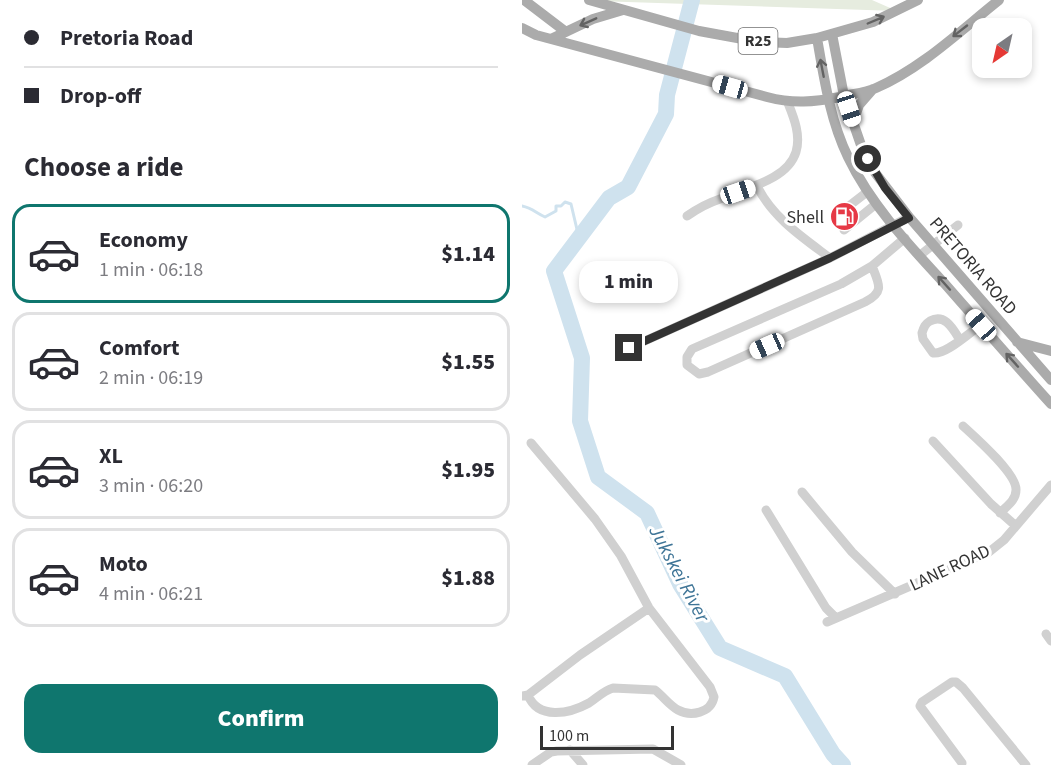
<!DOCTYPE html>
<meta charset="utf-8">
<style>
body{margin:0;font-family:"Source Sans 3",sans-serif;background:#f7f7f7;color:#2b2b33;height:100vh;display:flex;flex-direction:column;font-size:22px;white-space:nowrap}
*{box-sizing:border-box;margin:0}
p{font-size:20px;color:#7c7c81}
.icon{flex:none;width:33px;height:33px;fill:none;stroke:currentColor;stroke-width:2;stroke-linecap:round;stroke-linejoin:round}
.map{position:relative;flex:1;overflow:hidden}
.drawer{display:flex;flex-direction:column;background:#fff;width:522px}
.drawer>*{flex:none}
.guide{display:grid;align-content:center;height:132px;padding:0 24px;background:#fff}
.needle{width:39px;rotate:214deg}
.fabs{position:absolute;left:450px;top:18px;display:grid;gap:12px}
.fabs a{display:grid;place-items:center;width:60px;height:60px;border-radius:12px;background:#fff;box-shadow:0 3px 9px #0003;font-size:30px}
.scale{position:absolute;left:18px;bottom:15px;width:134px;box-sizing:border-box;padding-left:6px;border:3px solid #333;border-top:0;font-size:16px;line-height:21px;white-space:nowrap;color:#333;-webkit-text-stroke:4px #fff;paint-order:stroke}
.end{position:absolute;width:27px;height:27px;margin:-14px;border:8px solid #333;background:#fff;box-shadow:0 0 0 3px #fff}
.from{border-radius:50%}
.bubble{position:absolute;height:42px;border-radius:18px;background:#fff;box-shadow:0 3px 9px #0003;font-size:20px;font-weight:800;line-height:42px;text-align:center}
.car{position:absolute;width:18px;height:36px;margin:-18px -9px;border-radius:8px;box-shadow:0 0 4px 2px #0007;background:linear-gradient(#fff 24%,#345 0 40%,#fff 0 76%,#345 0 86%,#fff 0)}
.guide b{display:flex;align-items:center;gap:21px;height:57px;font-size:22px}
.guide b+b{border-top:2px solid #e1e1e2}
.guide i{width:15px;height:15px;background:#2b2b33}
ul{padding:0;list-style:none}
li{display:flex;align-items:center;gap:18px;height:99px;margin:0 12px 9px;padding:0 12px;border:3px solid #e1e1e2;border-radius:18px}
li div{flex:1}
li b{display:block;font-size:22px}
li em{font-style:normal;font-weight:800}
li.selected{border-color:#0f766e}
li>.icon{width:54px;height:54px;stroke-width:1.5}
h2{padding:0 24px;font-size:27px;line-height:72px}
.primary-button{display:flex;gap:12px;margin-top:auto;padding:12px 24px}
.primary-button a{flex:1;height:69px;border-radius:18px;background:#0f766e;color:#fff;font-size:24px;font-weight:800;line-height:69px;text-align:center}
main{display:flex;flex:1;min-height:0}
.map>svg:first-child{display:block}
.green{fill:#e6ecdf}
.lines{fill:none;stroke-linecap:round;stroke-linejoin:round}
.stream{stroke:#cfe2ee;stroke-width:3}
.river{stroke:#cfe2ee;stroke-width:16}
.minor-tunnel{stroke:#d6d6d6;stroke-width:9;stroke-dasharray:9 4.5;stroke-linecap:butt}
.minor{stroke:#d0d0d0;stroke-width:9}
.major{stroke:#ababab;stroke-width:10}
.oneway{stroke:#636363}
.route{stroke:#333;stroke-width:8}
.labels{text-anchor:middle;dominant-baseline:central;stroke-width:6;stroke-linejoin:round;paint-order:stroke}
.shield{fill:#fff;stroke:#707070;stroke-width:1.5}
.shield-label{font-size:16px;font-weight:bold;fill:#333}
.poi-label{font-size:18px;fill:#333;stroke:#fff;text-anchor:end}
.street-label{font-size:18px;fill:#333;stroke:#fff}
.water-label{font-size:20px;font-style:italic;fill:#3f7597;stroke:#fff}
</style>
<main>
<section class="drawer">
<div class="guide">
<b><i class="from"></i>Pretoria Road</b>
<b><i></i>Drop-off</b>
</div>
<h2>Choose a ride</h2>
<ul>
<li class="selected"><svg class="icon" aria-label="car" viewBox="0 0 24 24"><path d="M5 17H2v-5l4-1 3-4h7l3 4 3 1v5h-3M9 17h6M6 11h13"/><circle cx="7" cy="17" r="2"/><circle cx="17" cy="17" r="2"/></svg><div><b>Economy</b><p>1 min · 06:18</p></div><em>$1.14</em></li>
<li><svg class="icon" aria-label="car" viewBox="0 0 24 24"><path d="M5 17H2v-5l4-1 3-4h7l3 4 3 1v5h-3M9 17h6M6 11h13"/><circle cx="7" cy="17" r="2"/><circle cx="17" cy="17" r="2"/></svg><div><b>Comfort</b><p>2 min · 06:19</p></div><em>$1.55</em></li>
<li><svg class="icon" aria-label="car" viewBox="0 0 24 24"><path d="M5 17H2v-5l4-1 3-4h7l3 4 3 1v5h-3M9 17h6M6 11h13"/><circle cx="7" cy="17" r="2"/><circle cx="17" cy="17" r="2"/></svg><div><b>XL</b><p>3 min · 06:20</p></div><em>$1.95</em></li>
<li><svg class="icon" aria-label="car" viewBox="0 0 24 24"><path d="M5 17H2v-5l4-1 3-4h7l3 4 3 1v5h-3M9 17h6M6 11h13"/><circle cx="7" cy="17" r="2"/><circle cx="17" cy="17" r="2"/></svg><div><b>Moto</b><p>4 min · 06:21</p></div><em>$1.88</em></li>
</ul>
<div class="primary-button"><a>Confirm</a></div>
</section>
<div class="map">
<svg width="529" height="765" viewBox="0 0 529 765">
<rect width="100%" height="100%" fill="#fff"/>
<path class="green" d="M73,0H350L375,11L75,1Z"/>
<g class="lines">
<path class="stream" d="M0,206C10,208 14,213 23,217L34,211V206H39L43,202L49,204L57,238"/>
<path class="river" d="M170,0L145,95L144,114L106,187L87,198L32,271L60,358L58,421L76,477L125,513L158,584L198,648L263,676L311,754L321,765"/>
<path class="minor-tunnel" d="M314,216L319,226"/>
<path class="minor" d="M235,186C251,218 280,237 308,258
M165,216C175,209 186,203 198,199C222,188 265,181 274,152C279,135 272,118 266,103
M314,216L345,192
M322,230L354,204
M397,256L436,225
M350,266C357,284 363,292 343,302L186,372L177,374L165,365V357L170,349L319,284L350,266L383,238
M438,340C431,329 423,313 408,321C403,324 402,327 400,333L401,339L411,353C424,355 448,332 459,325
M107,348L308,258L387,217
M441,426C453,437 495,474 494,490C494,500 485,506 478,513
M411,441L469,504L494,526
M280,492L330,552L373,594
M244,510L304,608L314,618
M305,622L467,552L482,540L529,485
M524,634L529,641
M6,695C16,720 47,714 67,703C75,698 81,691 91,688L133,690C141,696 147,705 156,710C169,717 189,713 192,697L188,687L127,608L99,556L73,519L9,443
M0,696L6,695L58,655L127,608
M48,750L61,765
M440,763L398,706L400,702L430,682H434L441,688L504,765
M10,765L29,752L35,751L131,749L159,765"/>
<path class="major" d="M2,0L44,32
M67,0L177,31L237,42L265,43L295,38L351,22L396,0
M0,28L14,35L245,97C271,104 292,102 318,97C329,94 343,93 354,88C400,68 438,31 477,0
M310,34L322,96L340,148L351,170L387,217L529,380
M31,38L71,19L101,10
M295,38C302,78 308,120 326,157C349,205 387,245 423,284C458,324 493,364 529,404
M331,122L337,105L351,89
M495,342L529,351"/>
</g>
<defs><path id="oneway-shaft" d="M-6 0H5M1.5-3L5.5 0L1.5 3" fill="none" stroke-width="1.6" stroke-linecap="round" stroke-linejoin="round" transform="scale(1.5)"/></defs>
<g class="oneway">
<use href="#oneway-shaft" transform="translate(354 20) rotate(-23)"/>
<use href="#oneway-shaft" transform="translate(66 22) rotate(156)"/>
<use href="#oneway-shaft" transform="translate(438 31) rotate(142)"/>
<use href="#oneway-shaft" transform="translate(300 68) rotate(-101)"/>
<use href="#oneway-shaft" transform="translate(422 283) rotate(-132)"/>
<use href="#oneway-shaft" transform="translate(490 360) rotate(-132)"/>
</g>
<g class="lines">
<path class="route" d="M107,348L308,258L387,218L363,188L346,159"/>
</g>
<defs>
<symbol id="fuel-disc" viewBox="-11 -11 22 22"><circle r="9.5" fill="#e63946" stroke="#fff"/><path d="M-5.5-6h7V0h2V4h1.3V-2.5L3-4.5l.8-.8L6-3V5H2.5V1h-1V6h-7ZM-4.2-4.7v3.2H.2V-4.7Z" fill="#fff"/></symbol>
</defs>
<g fill-rule="evenodd">
<use href="#fuel-disc" x="306" y="200" width="33" height="33"/>
</g>
<g class="labels">
<rect class="shield" x="216.5" y="28" width="39" height="26" rx="4.5"/>
<g class="shield-label">
<text x="236" y="41">R25</text>
</g>
<g class="poi-label">
<text x="302" y="217">Shell</text>
</g>
<g class="street-label">
<text transform="translate(451 266) rotate(49)">PRETORIA ROAD</text>
<text transform="translate(428 568) rotate(-25)">LANE ROAD</text>
</g>
<g class="water-label">
<text transform="translate(157 574) rotate(62)">Jukskei River</text>
</g>
</g>
</svg>
<div class="fabs">
<a><svg class="needle" viewBox="-14 -14 28 28"><path d="M0-13l5 13h-10z" fill="#e53935"/><path d="M0 13l5-13h-10z" fill="#7c7c81"/></svg></a>
</div>
<div class="scale">100 m</div>
<i class="end from" style="left:346px;top:159px"></i>
<i class="end" style="left:107px;top:348px"></i>
<div class="bubble" style="left:57px;top:261px;width:99px">1 min</div>
<i class="car" style="left:208px;top:87px;rotate:286deg"></i>
<i class="car" style="left:327px;top:109px;rotate:162deg"></i>
<i class="car" style="left:216px;top:192px;rotate:71deg"></i>
<i class="car" style="left:459px;top:325px;rotate:318deg"></i>
<i class="car" style="left:245px;top:346px;rotate:246deg"></i>
</div>
</main>
